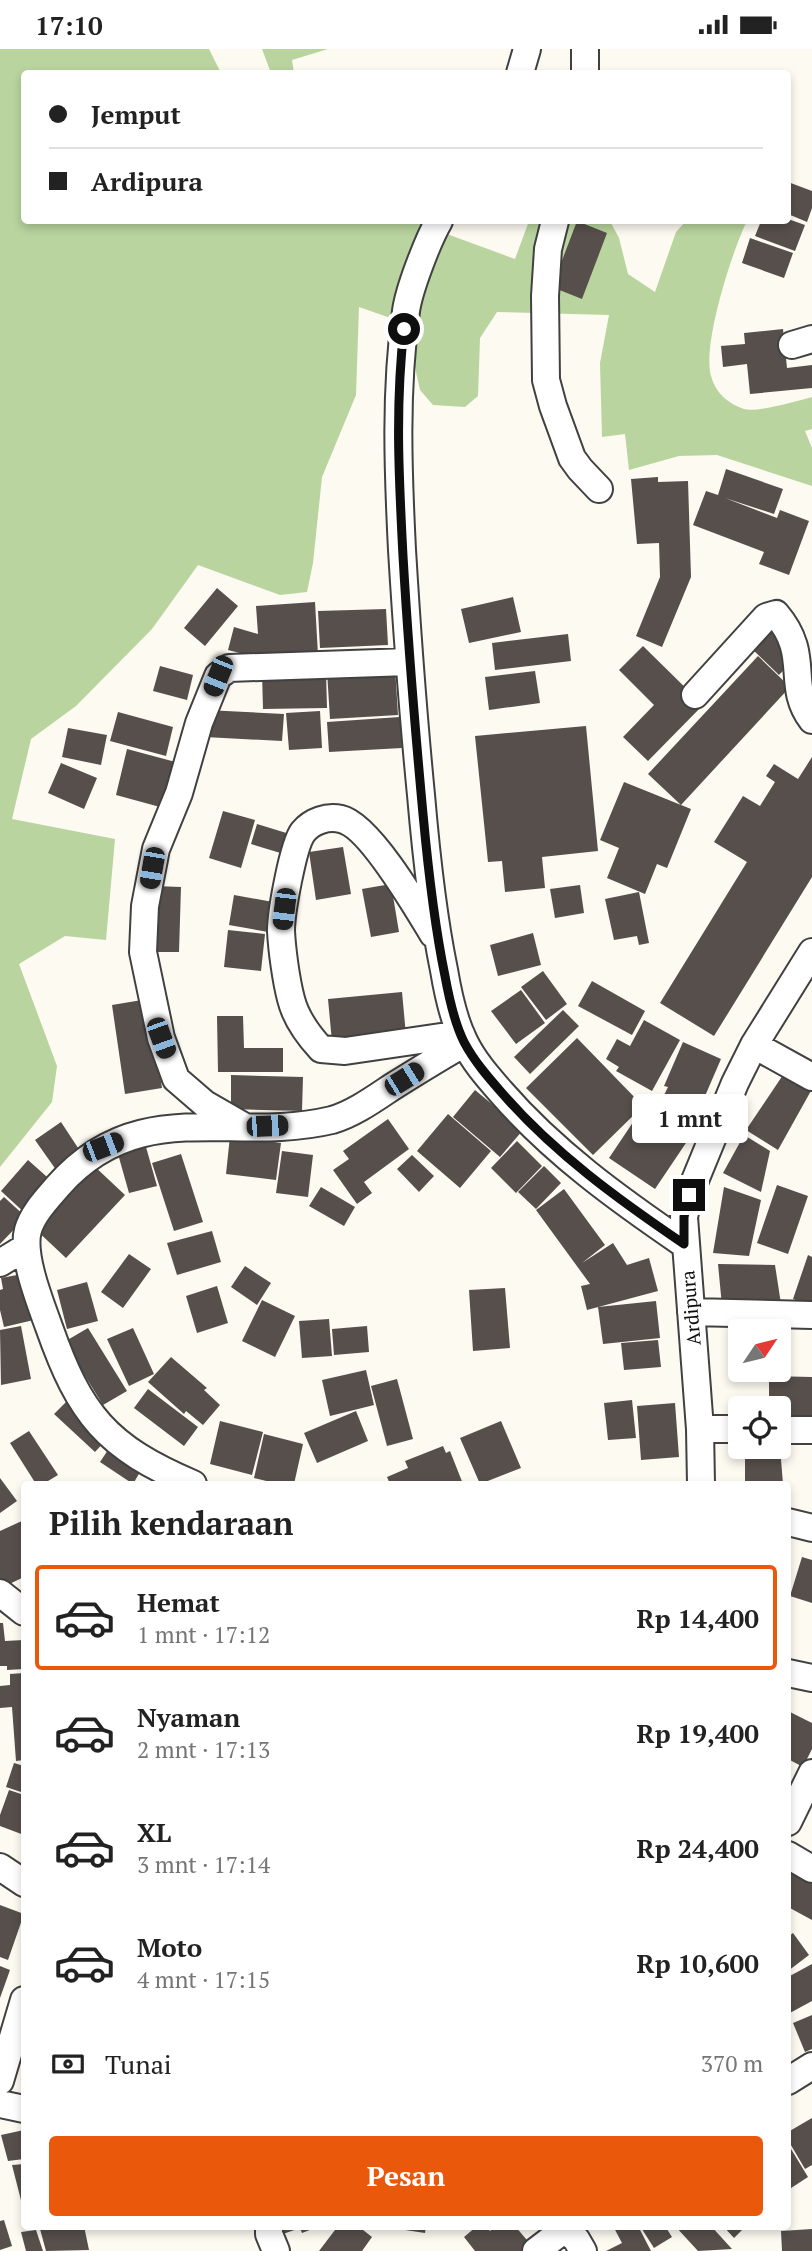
<!DOCTYPE html>
<html lang="id">
<meta charset="utf-8">
<style>
body{margin:0;font-family:"PT Serif",serif;background:#f6f6f6;color:#222;height:100vh;display:flex;flex-direction:column;font-size:26px;white-space:nowrap}
*{box-sizing:border-box;margin:0}
p{font-size:23px;color:#767676}
.icon{flex:none;width:38px;height:38px;fill:none;stroke:currentColor;stroke-width:2;stroke-linecap:round;stroke-linejoin:round}
.map{position:relative;flex:1;overflow:hidden}
.details{position:absolute;left:21px;top:1432px;width:770px;height:749px;display:flex;flex-direction:column;background:#fff;border-radius:7px;box-shadow:0 4px 10px #0003}
.details>*{flex:none}
.guide{position:absolute;left:21px;top:21px;width:770px;height:154px;border-radius:7px;box-shadow:0 4px 10px #0003;display:grid;align-content:center;height:154px;padding:0 28px;background:#fff}
.needle{width:46px;rotate:55deg}
.fabs{position:absolute;left:728px;top:1270px;display:grid;gap:14px}
.fabs a{display:grid;place-items:center;width:63px;height:63px;border-radius:7px;background:#fff;box-shadow:0 4px 10px #0003;font-size:35px}
.end{position:absolute;width:32px;height:32px;margin:-16px;border:9px solid #0e0e0e;background:#fff;box-shadow:0 0 0 4px #fff}
.from{border-radius:50%}
.bubble{position:absolute;height:49px;border-radius:7px;background:#fff;box-shadow:0 4px 10px #0003;font-size:23px;font-weight:700;line-height:49px;text-align:center}
.car{position:absolute;width:21px;height:42px;margin:-21px -10px;border-radius:9px;box-shadow:0 0 5px 2px #0007;background:linear-gradient(#222 24%,#8ab4d8 0 40%,#222 0 76%,#8ab4d8 0 86%,#222 0)}
.guide b{display:flex;align-items:center;gap:24px;height:66px;font-size:26px}
.guide b+b{border-top:2px solid #e0e0e0}
.guide i{width:18px;height:18px;background:#222}
ul{padding:0;list-style:none}
li{display:flex;align-items:center;gap:21px;height:105px;margin:0 14px 10px;padding:0 14px;border:4px solid transparent;border-radius:7px}
li div{flex:1}
li b{display:block;font-size:26px}
li em{font-style:normal;font-weight:700}
li.on{border-color:#ea580c}
li>.icon{width:63px;height:63px;stroke-width:1.5}
h2{padding:0 28px;font-size:32px;line-height:84px}
.pay{display:flex;align-items:center;gap:18px;height:77px;padding:0 28px;font-size:26px}
.pay p{margin-inline-start:auto}
.cta{display:flex;gap:14px;margin-top:auto;padding:14px 28px}
.cta a{flex:1;height:80px;border-radius:7px;background:#ea580c;color:#fff;font-size:28px;font-weight:700;line-height:80px;text-align:center}
.status{display:flex;justify-content:space-between;align-items:center;height:49px;padding:0 35px;background:#fff;direction:ltr}
.status svg{height:19px;fill:currentColor}
.map>svg:first-child{display:block}
.forest{fill:#b9d49e}
.building{fill:#564f4c}
.lines{fill:none;stroke-linecap:round;stroke-linejoin:round}
.minor-casing{stroke:#414141;stroke-width:30}
.minor{stroke:#fff;stroke-width:26}
.route{stroke:#0e0e0e;stroke-width:9}
.labels{text-anchor:middle;dominant-baseline:central;stroke-width:7;stroke-linejoin:round;paint-order:stroke}
.street-label{font-size:19px;fill:#0e0e0e;stroke:#fff}
</style>
<div class="status"><b>17:10</b><svg viewBox="0 0 49 12"><path d="M0 12V9h3v3zM5 12V6h3v6zM10 12V3h3v9zM15 12V0h3v12zM26 1h20v11H26zM47 4h2v5h-2z"/></svg></div>
<div class="map">
<svg width="812" height="2202" viewBox="0 0 812 2202">
<rect width="100%" height="100%" fill="#fdfaf1"/>
<path class="forest" d="M0,0H209L221,24H24V172H430L428,178L515,210L529,172H610L619,189L628,225L655,243L676,183L686,172H747C732,202 702,296 711,327C715,343 728,355 744,360C757,364 797,352 812,348V380L805,382L812,399V437L717,406L679,407L629,421L625,385L602,388L600,314L609,266L497,263L480,289L478,347L465,358L433,356L420,341L405,274L359,258L356,346L322,428L313,514L307,543L280,546L198,516L152,580L76,657L31,690L12,770L115,790L106,891L65,887L19,915L57,1017L52,1053L0,1118Z
M262,0H328L292,11L294,24H271Z"/>
<path class="building" d="M788,133L812,142V159L807,173L788,165Z
M788,170L805,176L795,202L755,187L761,172H788Z
M577,172L607,184L582,250L552,238Z
M750,189L793,204L784,229L742,214Z
M783,280L787,319L812,316V339L750,345L747,315L723,318L721,297L745,295L744,284Z
M726,420L783,440L774,465L725,449L777,469L780,461L809,472L789,526L759,515L764,503L693,476L706,442L718,446Z
M658,428V433L688,432L691,528L662,598L636,587L660,528L659,494L637,495L631,430Z
M217,539L238,557L205,597L184,579Z
M513,548L521,583L469,594L461,560Z
M315,553L318,606L259,609L228,601L234,578L258,585L256,557Z
M386,560L388,596L320,599L318,562Z
M773,567L805,598L779,626L747,595Z
M568,585L571,612L495,621L492,594Z
M643,597L703,656L648,712L623,688L654,656L619,621Z
M758,607L790,638L681,756L648,725Z
M160,617L193,626L187,651L153,642Z
M395,618L398,666L330,670L327,622Z
M535,622L540,654L489,661L485,628Z
M326,623L327,659L263,660L262,624Z
M206,661L284,665L282,692L205,688Z
M320,662L322,699L289,701L286,664Z
M118,663L173,678L166,707L110,692Z
M400,668L402,699L329,703L327,673Z
M586,677L598,802L542,808L545,839L505,843L502,812L488,813L475,687Z
M68,679L107,686L101,716L62,708Z
M127,700L183,715L171,761L116,746Z
M812,708V828L714,987L660,954L747,813L714,793L743,747L760,757L775,733L766,727L774,715L798,730Z
M61,714L97,729L84,760L48,744Z
M624,733L691,760L667,819L657,815L645,845L607,829L619,799L600,791Z
M223,762L255,771L241,819L209,809Z
M257,775L293,786L287,806L251,795Z
M343,798L351,845L316,851L309,803Z
M391,835L399,883L371,888L362,840Z
M580,836L584,864L555,869L550,840Z
M155,837L181,838L179,903H154Z
M639,843L649,894L639,896L637,887L614,891L605,850Z
M234,846L273,853L268,883L229,876Z
M228,881L265,885L261,922L224,918Z
M533,884L541,916L498,927L490,896Z
M543,922L567,955L546,971L521,938Z
M592,932L645,962L632,986L578,957Z
M521,941L545,974L516,995L491,962Z
M402,943L406,986L332,993L328,950Z
M148,950L162,1039L125,1045L112,956Z
M563,961L579,977L530,1025L514,1008Z
M217,967H243L244,999H283V1023H218Z
M644,971L680,991L652,1042L616,1022L619,1018L606,1010L617,990L630,997Z
M577,989L643,1057L593,1106L526,1039Z
M683,993L721,1010L702,1054L698,1052L693,1064L662,1050L668,1038L664,1037Z
M787,1020L812,1040L778,1101L746,1081Z
M231,1026L303,1028L302,1062L231,1060Z
M475,1041L523,1081L500,1108L453,1068Z
M650,1048L696,1079L655,1140L609,1109Z
M448,1065L491,1102L460,1139L417,1102Z
M388,1070L409,1100L364,1133L372,1144L357,1155L333,1121L349,1110L343,1102Z
M61,1073L84,1108L59,1125L35,1091Z
M744,1086L770,1102L761,1143L723,1124Z
M230,1087L281,1094L276,1131L226,1125Z
M517,1092L542,1117L516,1144L491,1119Z
M146,1098L157,1137L129,1144L118,1105Z
M282,1102L313,1106L308,1148L276,1144Z
M181,1105L203,1173L174,1182L152,1114Z
M412,1106L434,1127L419,1143L397,1120Z
M28,1111L55,1135L27,1166L1,1142Z
M92,1115L125,1146L66,1209L33,1178Z
M544,1117L561,1134L536,1160L518,1143Z
M777,1136L808,1147L788,1205L757,1194Z
M321,1138L355,1158L344,1177L309,1157Z
M724,1138L761,1151L749,1207L713,1204Z
M564,1140L605,1196L582,1214L613,1194L627,1216L649,1209L658,1242L587,1261L581,1237L590,1235L536,1161Z
M4,1148L26,1168L0,1195V1152Z
M212,1182L221,1213L177,1226L167,1194Z
M129,1205L151,1220L123,1259L101,1243Z
M808,1206L812,1208V1257L793,1250Z
M718,1215L775,1216L781,1255L722,1257Z
M245,1217L271,1234L257,1256L231,1238Z
M28,1224L38,1270L4,1278L0,1261V1241L3,1240L1,1229Z
M87,1233L98,1272L67,1280L57,1241Z
M217,1237L228,1274L197,1284L186,1247Z
M505,1239L510,1299L473,1302L469,1241Z
M262,1251L295,1267L275,1308L242,1292Z
M656,1252L660,1289L603,1295L598,1258Z
M329,1270L332,1307L302,1309L299,1272Z
M21,1277L31,1330L1,1336L0,1281Z
M367,1277L369,1303L334,1306L332,1280Z
M88,1279L127,1342L103,1356L64,1293Z
M133,1279L154,1325L129,1337L107,1290Z
M658,1291L661,1318L624,1321L621,1294Z
M171,1308L207,1339L204,1341L220,1356L203,1376L186,1362L184,1365L148,1333Z
M366,1321L374,1356L330,1367L322,1331Z
M769,1327L812,1328V1375H779V1360H769Z
M397,1330L413,1390L387,1397L371,1337Z
M148,1340L198,1378L184,1397L134,1359Z
M632,1351L636,1389L608,1391L604,1354Z
M66,1353L107,1390L95,1403L54,1365Z
M675,1354L679,1408L641,1411L637,1357Z
M356,1362L368,1392L317,1414L304,1384Z
M220,1372L263,1383L252,1426L210,1415Z
M501,1372L521,1419L480,1435L460,1389Z
M29,1382L58,1426L43,1435H36L10,1394Z
M264,1385L303,1395L294,1435H279L254,1429Z
M443,1397L446,1404L450,1402L463,1435H390L387,1428L408,1419L405,1412Z
M745,1398H780L783,1435H745Z
M108,1401L140,1423L133,1435L100,1413Z
M0,1429L17,1452L0,1464Z
M24,1471V1528L3,1538L0,1531V1482Z
M802,1508L812,1511V1554L790,1547Z
M0,1574H3L5,1592L24,1591V1620L7,1621V1617H0Z
M24,1624V1711L16,1712L12,1658L0,1659V1637L10,1636V1625Z
M788,1662L812,1674V1700L803,1718L788,1710Z
M14,1714L24,1717V1744L6,1738Z
M9,1741L24,1746V1786L0,1777V1766Z
M793,1815L812,1825V1871L788,1858V1825Z
M0,1856L24,1865L8,1911L0,1908Z
M793,1884L809,1906L788,1922V1888Z
M812,1915V1952L788,1965V1928Z
M0,1917L10,1921L0,1949Z
M812,1966V2000L805,2003L793,1974Z
M812,2069V2116L805,2120L788,2091V2083Z
M24,2081V2110L8,2112L1,2086Z
M788,2095L808,2128L788,2141Z
M24,2115V2163L12,2116Z
M4,2171L12,2197L0,2201V2172Z
M63,2177H84L89,2201L46,2202L40,2180Z
M280,2177H320L302,2184L300,2179L283,2185Z
M338,2177H358L372,2188L362,2202H319Z
M379,2177H426L425,2184Z
M477,2177H486L490,2182L495,2177H515L532,2197L527,2202H475L464,2188Z
M613,2177H638L651,2202H606L622,2194Z
M640,2177H665L672,2188L654,2199Z
M675,2177H711L732,2200L698,2202Z
M723,2177H746L734,2189Z
M812,2180V2202H782L781,2182Z
M36,2181L43,2202H26L21,2183Z"/>
<g class="lines">
<defs>
<path id="minor" d="M520,24L527,0
M585,24V0
M439,172C428,191 409,240 406,262C395,342 398,421 402,501C407,583 413,664 421,746C426,804 432,863 444,921C448,945 453,970 464,992C473,1011 487,1027 501,1043C553,1103 618,1150 684,1195
M555,172L548,200L545,247L546,331L553,357L572,409L580,420L599,440
M792,296L812,290
M695,646L766,568L776,565C812,607 785,635 812,671
M433,885C418,860 369,776 341,770C327,767 312,772 303,783C293,796 281,864 281,882C282,901 286,931 291,950C296,970 308,986 321,1000L345,1002L461,985
M754,996L812,1028
M245,1078L205,1055L176,1030L161,989L143,903L145,857L156,800L179,744L199,674L218,627L229,619L409,613
M0,1214L26,1198
M691,1263L812,1266
M700,1380H740
M779,1381H812
M193,1435C106,1398 80,1366 49,1278C40,1253 21,1206 28,1181C33,1164 47,1150 58,1137C139,1045 231,1095 332,1071C353,1065 374,1050 392,1038C416,1023 440,1008 465,994
M701,1435L700,1380L684,1168L689,1146L735,1034L754,996L812,903
M788,1473L812,1479
M0,1544L24,1563
M788,1624L812,1629
M788,1773L812,1724
M788,1806L812,1820
M0,1818L24,1834
M0,2032L24,1951
M788,2032L812,2017
M0,2055L24,2060
M269,2177V2185L276,2202
M560,2177L576,2190L583,2202
M536,2202L565,2180"/>
</defs>
<use href="#minor" class="minor-casing"/>
<use href="#minor" class="minor"/>
</g>
<g class="lines">
<path class="route" d="M404,280C395,356 399,431 403,507C408,593 415,679 423,765C428,819 434,874 445,927C449,949 454,973 464,993C474,1012 488,1028 502,1044C554,1104 619,1151 684,1195V1168L689,1146"/>
</g>
<g class="labels">
<g class="street-label">
<text transform="translate(690 1259) rotate(-95)">Ardipura</text>
</g>
</g>
</svg>
<div class="fabs">
<a><svg class="needle" viewBox="-14 -14 28 28"><path d="M0-13l5 13h-10z" fill="#e53935"/><path d="M0 13l5-13h-10z" fill="#767676"/></svg></a>
<a><svg class="icon" aria-label="locate" viewBox="0 0 24 24"><circle cx="12" cy="12" r="6"/><path d="M12 2v4M12 18v4M2 12h4M18 12h4"/></svg></a>
</div>
<i class="end from" style="left:404px;top:280px"></i>
<i class="end" style="left:689px;top:1146px"></i>
<div class="bubble" style="left:632px;top:1045px;width:116px">1 mnt</div>
<i class="car" style="left:218px;top:627px;rotate:202deg"></i>
<i class="car" style="left:152px;top:819px;rotate:190deg"></i>
<i class="car" style="left:284px;top:860px;rotate:187deg"></i>
<i class="car" style="left:161px;top:989px;rotate:160deg"></i>
<i class="car" style="left:404px;top:1030px;rotate:58deg"></i>
<i class="car" style="left:267px;top:1077px;rotate:88deg"></i>
<i class="car" style="left:103px;top:1098px;rotate:69deg"></i>
<div class="guide">
<b><i class="from"></i>Jemput</b>
<b><i></i>Ardipura</b>
</div>
<section class="details">
<h2>Pilih kendaraan</h2>
<ul>
<li class="on"><svg class="icon" aria-label="car" viewBox="0 0 24 24"><path d="M5 17H2v-5l4-1 3-4h7l3 4 3 1v5h-3M9 17h6M6 11h13"/><circle cx="7" cy="17" r="2"/><circle cx="17" cy="17" r="2"/></svg><div><b>Hemat</b><p>1 mnt · 17:12</p></div><em>Rp 14,400</em></li>
<li><svg class="icon" aria-label="car" viewBox="0 0 24 24"><path d="M5 17H2v-5l4-1 3-4h7l3 4 3 1v5h-3M9 17h6M6 11h13"/><circle cx="7" cy="17" r="2"/><circle cx="17" cy="17" r="2"/></svg><div><b>Nyaman</b><p>2 mnt · 17:13</p></div><em>Rp 19,400</em></li>
<li><svg class="icon" aria-label="car" viewBox="0 0 24 24"><path d="M5 17H2v-5l4-1 3-4h7l3 4 3 1v5h-3M9 17h6M6 11h13"/><circle cx="7" cy="17" r="2"/><circle cx="17" cy="17" r="2"/></svg><div><b>XL</b><p>3 mnt · 17:14</p></div><em>Rp 24,400</em></li>
<li><svg class="icon" aria-label="car" viewBox="0 0 24 24"><path d="M5 17H2v-5l4-1 3-4h7l3 4 3 1v5h-3M9 17h6M6 11h13"/><circle cx="7" cy="17" r="2"/><circle cx="17" cy="17" r="2"/></svg><div><b>Moto</b><p>4 mnt · 17:15</p></div><em>Rp 10,600</em></li>
</ul>
<div class="pay"><svg class="icon" aria-label="cash" viewBox="0 0 24 24"><path d="M3 7h18v10H3z"/><circle cx="12" cy="12" r="2"/></svg>Tunai<p>370 m</p></div>
<div class="cta"><a>Pesan</a></div>
</section>
</div>
